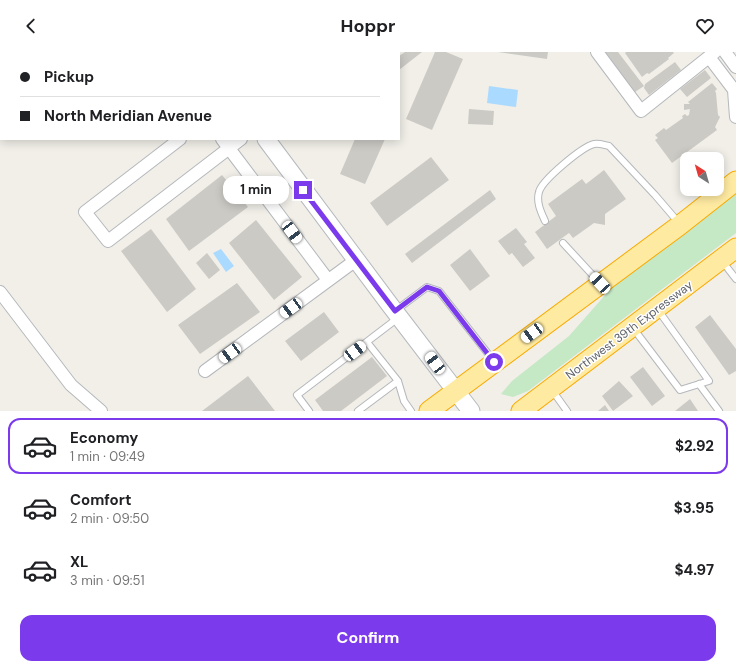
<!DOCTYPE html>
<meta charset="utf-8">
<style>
body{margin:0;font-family:"DM Sans",sans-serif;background:#f2f2f2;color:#202124;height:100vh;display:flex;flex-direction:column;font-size:15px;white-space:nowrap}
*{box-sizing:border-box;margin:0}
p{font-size:13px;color:#757577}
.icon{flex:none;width:22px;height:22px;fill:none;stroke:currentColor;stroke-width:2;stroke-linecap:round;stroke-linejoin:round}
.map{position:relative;height:359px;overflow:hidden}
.drawer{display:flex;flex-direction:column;background:#fff;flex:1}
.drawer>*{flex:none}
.banner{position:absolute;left:0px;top:0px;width:400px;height:88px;box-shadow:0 2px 10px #0003;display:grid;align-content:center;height:88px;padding:0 20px;background:#fff}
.needle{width:26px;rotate:323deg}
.buttons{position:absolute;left:680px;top:100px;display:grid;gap:8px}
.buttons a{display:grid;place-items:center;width:44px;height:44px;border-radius:8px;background:#fff;box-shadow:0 2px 10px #0003;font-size:20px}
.end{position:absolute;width:18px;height:18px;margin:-9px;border:5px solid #7c3aed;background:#fff;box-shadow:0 0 0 2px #fff}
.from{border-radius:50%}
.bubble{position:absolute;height:28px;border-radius:12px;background:#fff;box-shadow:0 2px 10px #0003;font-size:13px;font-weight:700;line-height:28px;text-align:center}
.car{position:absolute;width:12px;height:24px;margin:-12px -6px;border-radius:5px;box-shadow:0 0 3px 1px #0007;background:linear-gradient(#fff 24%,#345 0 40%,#fff 0 76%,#345 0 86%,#fff 0)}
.banner b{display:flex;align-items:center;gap:14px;height:38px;font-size:15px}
.banner b+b{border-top:1px solid #e0e0e0}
.banner i{width:10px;height:10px;background:#202124}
ul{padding:7px 0 0;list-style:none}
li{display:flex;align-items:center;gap:12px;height:56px;margin:0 8px 6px;padding:0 12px;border:2px solid transparent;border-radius:12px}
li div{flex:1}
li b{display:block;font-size:15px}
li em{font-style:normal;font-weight:700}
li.selected{border-color:#7c3aed}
li>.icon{width:36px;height:36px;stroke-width:1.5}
.primary-button{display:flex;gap:8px;margin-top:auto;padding:8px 20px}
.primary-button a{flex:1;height:46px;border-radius:12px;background:#7c3aed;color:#fff;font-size:16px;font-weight:700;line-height:46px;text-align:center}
header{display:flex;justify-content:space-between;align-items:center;height:52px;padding:0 20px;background:#fff;font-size:18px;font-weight:700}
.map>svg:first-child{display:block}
.green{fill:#c5e8c5}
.water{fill:#aadaff}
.building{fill:#cccac5}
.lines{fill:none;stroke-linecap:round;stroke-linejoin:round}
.service-casing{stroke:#b5b8bc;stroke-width:8}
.minor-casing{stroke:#b5b8bc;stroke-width:14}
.secondary-casing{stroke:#b6babf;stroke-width:19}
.trunk-casing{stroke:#f9ab00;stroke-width:21}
.service{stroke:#fff;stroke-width:6}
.minor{stroke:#fff;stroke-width:12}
.secondary{stroke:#fff;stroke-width:17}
.trunk{stroke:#feeaa1;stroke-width:19}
.route{stroke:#7c3aed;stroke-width:5}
.labels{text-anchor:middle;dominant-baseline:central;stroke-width:3;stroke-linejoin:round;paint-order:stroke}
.street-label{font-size:12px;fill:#5f6368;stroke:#fff}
</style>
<header><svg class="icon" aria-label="back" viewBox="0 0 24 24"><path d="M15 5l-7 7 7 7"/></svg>Hoppr<svg class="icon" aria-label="heart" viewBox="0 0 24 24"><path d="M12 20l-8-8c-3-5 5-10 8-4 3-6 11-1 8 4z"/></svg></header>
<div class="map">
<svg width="736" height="359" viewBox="0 0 736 359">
<rect width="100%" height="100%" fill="#f1efe8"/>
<path class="green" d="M736,141V181L528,339L513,345L501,342L512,329L569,284L614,233Z"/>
<path class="water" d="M489,34L518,38L516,55L487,51Z
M221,197L234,214L226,220L213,201Z"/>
<path class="building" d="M405,0H422L399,18V4Z
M435,0H446L463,7L432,78L406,67Z
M498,0H548L547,7Z
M605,0H618L644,34L635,40Z
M626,0H673L674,1L668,6L669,7L649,22L647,21L642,25L625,1Z
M675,10L681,18L649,43L644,36L645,32Z
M705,18L711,26L687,45L680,37Z
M712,31L717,37L715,39L716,41L718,63L720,65L715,75L717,78L672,111L655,88L658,86L655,83L664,76L666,78L683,66L682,64L685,62L687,64L689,63L690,57L684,58V52H690L688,50Z
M469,57L494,59L493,73L468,72Z
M355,87H385L365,132L340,122Z
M431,105L449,128L387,174L370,151Z
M604,118L626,147L605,162V173L594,171L573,186L569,181L547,197L535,180L556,164L548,152L582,127L586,132Z
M222,123L248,155L189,199L166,167Z
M490,138L496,147L412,211L405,202Z
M256,168L302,225L274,248L229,191Z
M516,176L527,190L524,192L535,206L523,215L512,201L509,203L498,189Z
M151,177L196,237L167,260L121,199Z
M470,197L490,224L470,239L450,213Z
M207,201L220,218L209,227L196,211Z
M237,231L260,260L200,302L178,273Z
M324,260L339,280L301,309L285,289Z
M710,263L736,297V319L729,323L695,275Z
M372,305L387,324L341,359H323L315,348Z
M643,315L665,344L652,354L630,325Z
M248,324L275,359H202Z
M619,329L633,344L613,359L602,344Z
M690,347L698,359H675Z
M605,353L609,359H598Z"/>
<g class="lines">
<defs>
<path id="service" d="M16,0L17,1
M52,0L53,1
M152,0L153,1
M85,1L86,0
M296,1L297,0
M0,36L1,37
M545,169C541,160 536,150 539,140C542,128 582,95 594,92C599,91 604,93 609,94L655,143L679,171
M563,191L599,230
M722,209L736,227
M395,259L427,235L439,239L493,308
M633,276L680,338L709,329L658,258
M367,290L398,329L404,349L411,359
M699,332L719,359
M552,338L567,359
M309,359L297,343L398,266
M358,359L398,329"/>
<path id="minor" d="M597,0L641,59L715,0
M725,0L736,15
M709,5L734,38L736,65
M180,87L85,160L108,189L241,87
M222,87L328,228
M0,240L71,333L101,359
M205,319L356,208"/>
<path id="secondary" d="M200,0L201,1
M266,87L390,253L471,359"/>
<path id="trunk" d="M429,359L680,173L736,129
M521,359L736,196"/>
</defs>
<use href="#service" class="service-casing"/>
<use href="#minor" class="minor-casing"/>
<use href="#secondary" class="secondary-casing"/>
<use href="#trunk" class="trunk-casing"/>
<use href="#service" class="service"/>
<use href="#minor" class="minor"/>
<use href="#secondary" class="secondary"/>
<use href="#trunk" class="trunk"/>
</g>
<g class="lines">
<path class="route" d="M303,138L395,259L427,235L439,239L494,310"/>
</g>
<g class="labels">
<g class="street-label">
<text transform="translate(629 278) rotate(-37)">Northwest 39th Expressway</text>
</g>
</g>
</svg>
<div class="buttons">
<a><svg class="needle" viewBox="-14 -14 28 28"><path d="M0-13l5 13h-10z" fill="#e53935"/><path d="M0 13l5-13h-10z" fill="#757577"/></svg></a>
</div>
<i class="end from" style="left:494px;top:310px"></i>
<i class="end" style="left:303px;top:138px"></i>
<div class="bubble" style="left:223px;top:124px;width:66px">1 min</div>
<i class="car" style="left:292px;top:180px;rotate:143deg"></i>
<i class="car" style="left:600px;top:231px;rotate:317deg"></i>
<i class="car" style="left:291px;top:256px;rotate:234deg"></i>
<i class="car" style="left:532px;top:281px;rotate:234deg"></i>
<i class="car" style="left:355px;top:299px;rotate:53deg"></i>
<i class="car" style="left:230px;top:301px;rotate:234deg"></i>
<i class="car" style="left:435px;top:311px;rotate:323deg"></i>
<div class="banner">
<b><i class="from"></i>Pickup</b>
<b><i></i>North Meridian Avenue</b>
</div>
</div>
<section class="drawer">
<ul>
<li class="selected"><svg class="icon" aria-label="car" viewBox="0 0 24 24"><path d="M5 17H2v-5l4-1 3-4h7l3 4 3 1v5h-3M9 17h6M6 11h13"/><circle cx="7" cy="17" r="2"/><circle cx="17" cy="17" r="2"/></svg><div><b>Economy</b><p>1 min · 09:49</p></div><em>$2.92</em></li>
<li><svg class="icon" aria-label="car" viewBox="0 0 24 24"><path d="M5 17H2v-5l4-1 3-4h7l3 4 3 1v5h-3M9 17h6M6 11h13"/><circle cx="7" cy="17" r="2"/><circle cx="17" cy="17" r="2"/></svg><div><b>Comfort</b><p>2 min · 09:50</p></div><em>$3.95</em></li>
<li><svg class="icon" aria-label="car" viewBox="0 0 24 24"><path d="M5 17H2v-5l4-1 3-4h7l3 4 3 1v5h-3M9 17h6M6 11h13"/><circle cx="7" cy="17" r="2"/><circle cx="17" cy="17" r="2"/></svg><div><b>XL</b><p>3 min · 09:51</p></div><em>$4.97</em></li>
</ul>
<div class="primary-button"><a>Confirm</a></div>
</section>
